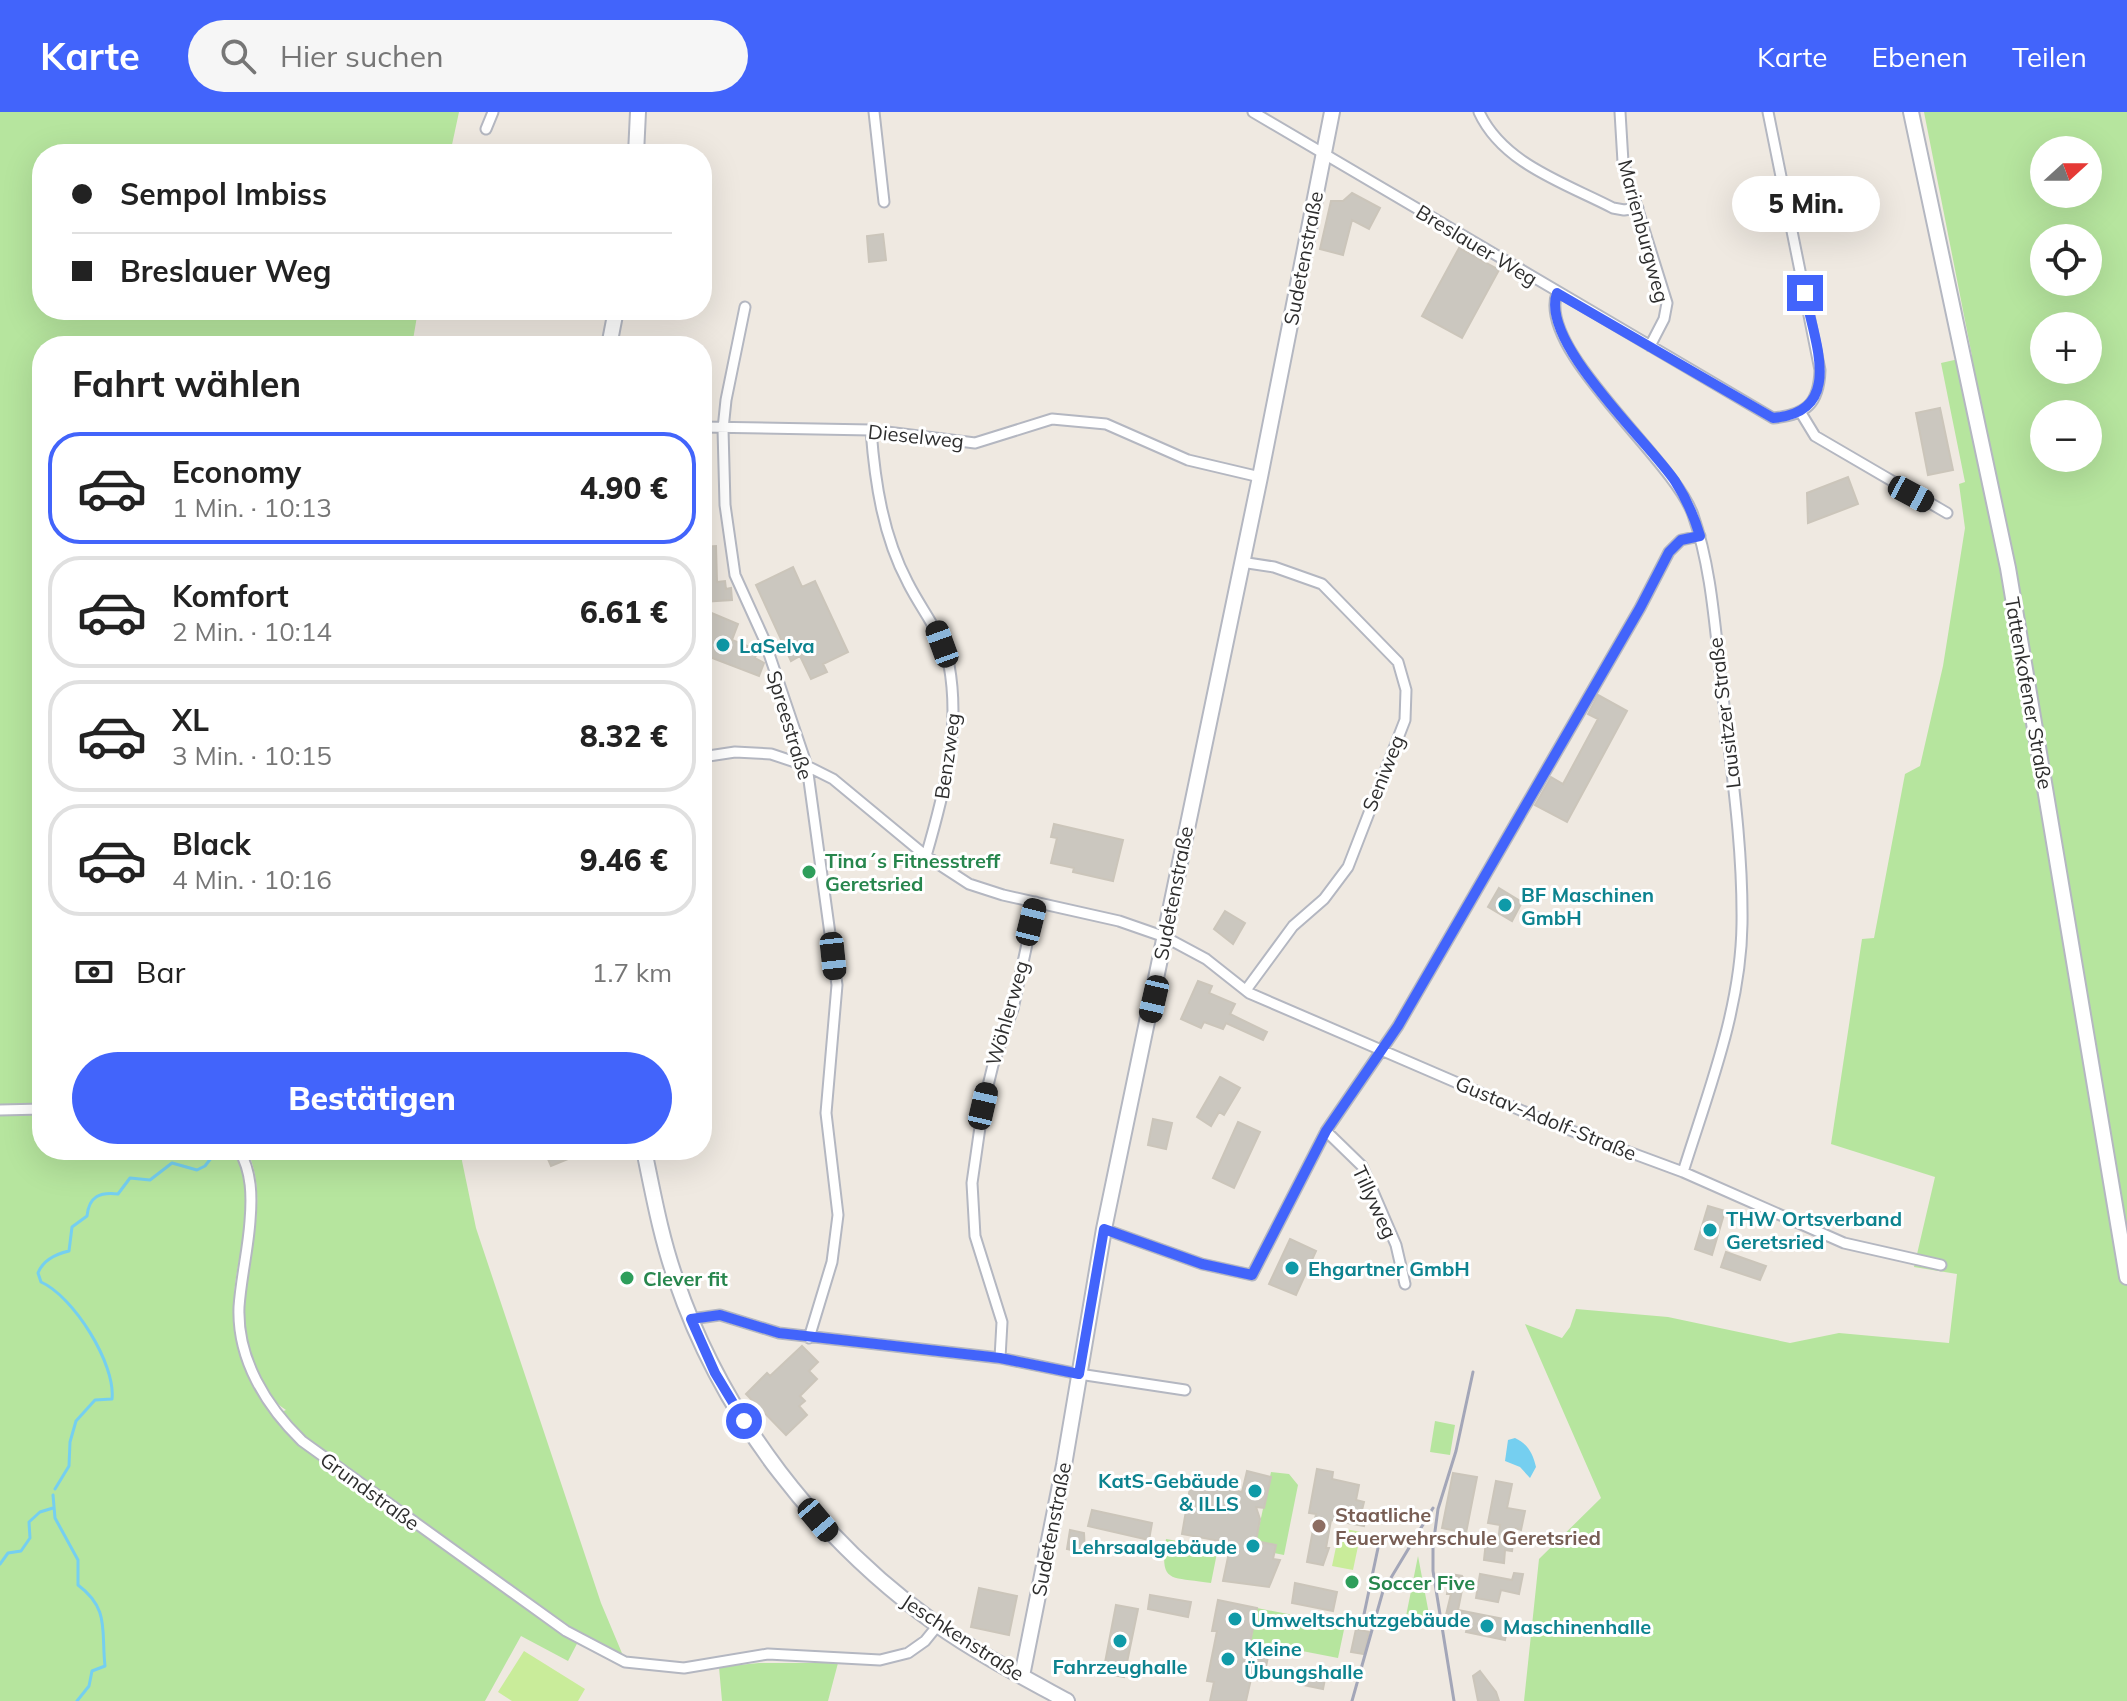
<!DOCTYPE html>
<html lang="de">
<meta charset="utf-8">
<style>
body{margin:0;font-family:Mulish,sans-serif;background:#f6f6f6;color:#222;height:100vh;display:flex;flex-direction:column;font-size:30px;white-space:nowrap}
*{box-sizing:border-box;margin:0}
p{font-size:26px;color:#767676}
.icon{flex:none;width:44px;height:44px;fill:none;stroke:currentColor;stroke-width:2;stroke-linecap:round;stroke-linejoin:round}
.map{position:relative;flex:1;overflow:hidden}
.details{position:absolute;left:32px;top:224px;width:680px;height:824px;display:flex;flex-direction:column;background:#fff;border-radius:32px;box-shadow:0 8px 32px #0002}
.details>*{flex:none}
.banner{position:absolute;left:32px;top:32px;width:680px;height:176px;border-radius:32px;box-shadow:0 8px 32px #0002;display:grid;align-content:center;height:176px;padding:0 40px;background:#fff}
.needle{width:52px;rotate:69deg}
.buttons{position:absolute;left:2030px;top:24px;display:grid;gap:16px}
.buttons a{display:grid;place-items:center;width:72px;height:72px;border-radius:50%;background:#fff;box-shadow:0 8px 32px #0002;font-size:40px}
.end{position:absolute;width:36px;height:36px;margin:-18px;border:10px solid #4264fb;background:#fff;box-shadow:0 0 0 4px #fff}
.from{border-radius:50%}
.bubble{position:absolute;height:56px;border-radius:28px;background:#fff;box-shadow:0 8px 32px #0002;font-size:26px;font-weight:800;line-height:56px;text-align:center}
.car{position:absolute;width:24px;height:48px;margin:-24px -12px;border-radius:10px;box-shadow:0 0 6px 2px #0007;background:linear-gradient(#222 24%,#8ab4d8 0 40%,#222 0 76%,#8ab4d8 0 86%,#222 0)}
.banner b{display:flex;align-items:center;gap:28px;height:76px;font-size:30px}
.banner b+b{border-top:2px solid #e0e0e0}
.banner i{width:20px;height:20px;background:#222}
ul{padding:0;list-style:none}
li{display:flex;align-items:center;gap:24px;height:112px;margin:0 16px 12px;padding:0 24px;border:4px solid #e0e0e0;border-radius:32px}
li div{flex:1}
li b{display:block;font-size:30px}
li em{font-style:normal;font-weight:800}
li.active{border-color:#4264fb}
li>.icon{width:72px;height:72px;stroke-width:1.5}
h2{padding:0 40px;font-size:36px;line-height:96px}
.pay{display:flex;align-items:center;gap:20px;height:88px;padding:0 40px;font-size:30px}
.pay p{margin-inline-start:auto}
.primary-button{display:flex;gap:16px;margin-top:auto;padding:16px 40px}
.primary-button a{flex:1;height:92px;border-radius:48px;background:#4264fb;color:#fff;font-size:32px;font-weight:800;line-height:92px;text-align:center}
header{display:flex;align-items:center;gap:48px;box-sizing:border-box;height:112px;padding:0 40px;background:#4264fb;color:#fff}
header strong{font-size:38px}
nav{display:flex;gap:44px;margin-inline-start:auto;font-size:28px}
.search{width:560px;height:72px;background:#f6f6f6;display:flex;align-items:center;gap:20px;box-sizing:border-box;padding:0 28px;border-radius:44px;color:#767676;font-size:30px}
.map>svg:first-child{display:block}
.green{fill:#b6e59e;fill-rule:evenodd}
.pitch{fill:#c9ec9a}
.water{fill:#75cff0}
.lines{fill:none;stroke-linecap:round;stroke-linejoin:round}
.stream{stroke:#75cff0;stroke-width:3}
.building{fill:#cbc7bf;stroke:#cbc5ba;stroke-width:2}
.street-casing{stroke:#b4b7c1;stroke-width:13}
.secondary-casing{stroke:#b4b7c1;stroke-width:18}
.street{stroke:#fff;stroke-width:9}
.secondary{stroke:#fff;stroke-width:14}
.rail{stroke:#a3a6b8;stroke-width:3}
.route{stroke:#4264fb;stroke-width:10}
.culture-dot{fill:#0f9aa8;stroke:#fff;stroke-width:3}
.leisure-dot{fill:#2e9e5b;stroke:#fff;stroke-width:3}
.education-dot{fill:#8d6e63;stroke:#fff;stroke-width:3}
.labels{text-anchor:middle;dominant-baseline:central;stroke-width:6;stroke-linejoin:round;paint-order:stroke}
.street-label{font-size:20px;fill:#2e2e2e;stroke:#fff}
.culture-label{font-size:20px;font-weight:bold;fill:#0d838f;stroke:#fff;text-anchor:start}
.leisure-label{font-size:20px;font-weight:bold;fill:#27864d;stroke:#fff;text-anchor:start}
.education-label{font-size:20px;font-weight:bold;fill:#785e54;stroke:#fff;text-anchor:start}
</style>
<header>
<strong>Karte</strong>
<div class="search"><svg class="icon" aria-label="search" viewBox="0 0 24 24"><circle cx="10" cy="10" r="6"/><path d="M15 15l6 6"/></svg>Hier suchen</div>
<nav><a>Karte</a><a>Ebenen</a><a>Teilen</a></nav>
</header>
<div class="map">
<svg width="2127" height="1589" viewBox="0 0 2127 1589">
<rect width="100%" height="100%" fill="#efe9e1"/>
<path class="green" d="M0,0H459L450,42H42V198H418L412,234H42V993L0,994Z
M1924,0H2127V1589H1524L1539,1447L1601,1386L1525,1212L1562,1226L1570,1215L1576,1197L1668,1205L1790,1231L1839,1221L1949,1231L1957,1162L1914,1155L1935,1065L1831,1032L1862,827L1874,826L1905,662L1920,654L1943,554L1965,416L1959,372L1965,370L1941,251L1972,244ZM2044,38H2088V82H2044ZM2044,126H2088V170H2044ZM2044,214H2088V258H2044ZM2044,302H2088V346H2044Z
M42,1001V1038H235C268,1099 224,1155 236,1213C242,1238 264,1277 275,1303L286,1298C273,1290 266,1277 259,1264C219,1186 280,1108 247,1038H463L462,1049L476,1116L601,1491L624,1546L581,1524L568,1549L521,1524L485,1589H0V1002Z
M1435,1309L1455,1313L1450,1343L1430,1340Z
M1271,1360L1289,1362L1298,1373L1284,1443L1274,1441L1276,1433L1256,1429Z
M1166,1427L1218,1436L1211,1471C1171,1464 1159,1473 1166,1427Z
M1418,1444L1432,1518L1410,1513L1406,1504Z
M1257,1496L1345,1513L1338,1546L1251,1529Z
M759,1551H838L828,1589H722L719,1555Z"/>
<path class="pitch" d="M1340,1416L1361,1420L1353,1458L1332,1454Z
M524,1539L585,1577L578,1589H512L498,1580Z"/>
<path class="water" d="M1515,1326C1528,1332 1533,1342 1536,1355L1530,1366L1520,1355L1505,1349L1508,1328Z"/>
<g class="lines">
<path class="stream" d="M55,1377L69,1354L70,1330L76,1309L95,1288L112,1287C116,1252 73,1184 41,1170L38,1161C43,1148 56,1142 69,1139L72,1115L87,1104C89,1084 100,1080 118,1082L130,1066L150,1068L172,1051L197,1058L205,1054L215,1041
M53,1383L55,1406L78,1448V1473C110,1497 101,1518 105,1554L92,1559L89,1574L77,1589
M0,1452L8,1441L21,1439L30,1426L29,1410L40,1400L53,1396"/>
</g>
<path class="building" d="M1352,81L1380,96L1369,117L1352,108L1343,143L1320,137L1331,89H1343Z
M883,122L886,148L869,150L867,124Z
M1459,136L1499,158L1462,226L1422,204Z
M1940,296L1953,358L1928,363L1916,301Z
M1848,365L1858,392L1808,411L1807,381Z
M716,434L717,470L725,469L726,477L731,476L732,488L702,490V435Z
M793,455L802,475L815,469L848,540L823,552L827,560L811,567L800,544L791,549L756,473Z
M702,497L738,512L732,528L758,538L755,546L764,551L759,564L702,542Z
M1598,583L1627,599L1567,710L1535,693L1551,665L1563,672L1598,607L1588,602Z
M1054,712L1123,728L1113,769L1073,760L1074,756L1051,751L1057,726L1051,725Z
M1499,776L1522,790L1512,809L1488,795Z
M1225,799L1245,811L1233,832L1214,817Z
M1198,869L1212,874L1209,881L1235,892L1230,902L1267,920L1263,928L1226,911L1223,917L1204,910L1201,916L1181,907Z
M1220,965L1240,976L1224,1003L1219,1000L1211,1014L1197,1005Z
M1153,1007L1172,1011L1166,1037L1148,1033Z
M1238,1010L1260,1020L1234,1076L1213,1066Z
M544,1038H590L551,1054Z
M1708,1094L1725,1099L1712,1143L1695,1137Z
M1290,1127L1316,1139L1296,1183L1269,1172Z
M1726,1140L1766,1154L1760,1168L1721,1155Z
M802,1234L818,1250L809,1259L817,1267L800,1284L805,1289L799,1294L807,1303L786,1323L746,1282L767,1261L770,1264Z
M1317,1357L1333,1360L1332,1367L1359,1373L1356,1388L1364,1390L1362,1398L1367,1399L1364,1414L1331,1408L1326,1436H1329L1323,1453L1307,1450L1316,1402L1309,1401Z
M1247,1359L1271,1365L1264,1396L1256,1395L1260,1407L1256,1429L1276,1433L1273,1447L1280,1448L1269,1475L1223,1469L1231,1431L1182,1422L1191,1370L1242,1380Z
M1453,1361L1477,1365L1466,1421L1442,1416Z
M1496,1369L1512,1372L1507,1396L1525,1399L1521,1418L1515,1416L1512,1439L1505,1438L1504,1451L1484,1448L1486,1429L1498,1431L1500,1413L1488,1411Z
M1092,1398L1152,1411L1149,1428L1088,1414Z
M1070,1418L1084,1421L1085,1441L1067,1437Z
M1514,1461L1523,1462L1519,1482L1501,1478L1498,1490L1476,1486L1480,1462L1512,1468Z
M1450,1462L1462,1464L1464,1468L1458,1498L1509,1508L1505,1528L1466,1520L1468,1512L1445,1507L1451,1482H1447Z
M1295,1471L1337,1480L1333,1499L1292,1491Z
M979,1476L1017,1484L1009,1523L971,1515Z
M1150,1483L1191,1490L1188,1505L1148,1497Z
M1218,1488L1257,1496L1249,1536L1269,1540L1263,1569L1251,1567L1246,1589H1210L1214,1570L1207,1569L1217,1519H1212Z
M1116,1493L1138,1497L1124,1565L1103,1561Z
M1356,1517L1369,1520L1364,1542L1351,1540Z
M1306,1558L1326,1562L1323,1577L1303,1573Z
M1480,1559L1496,1580L1499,1589H1478L1473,1564Z"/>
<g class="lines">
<defs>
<path id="street" d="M874,0L884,90
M1253,0L1773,306C1806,303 1819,292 1820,258L1768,0
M1479,0C1503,52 1565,71 1613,96L1624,98L1638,96
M1620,0L1623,50L1667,191L1664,207L1650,234
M486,17L493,0
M1557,181C1536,238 1674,347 1693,403C1712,457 1715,519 1722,576C1731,655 1743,734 1742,812C1741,897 1708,980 1683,1060
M745,195L726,288L723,317L725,393L735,463L764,527L807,654L837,873L826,1001L838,1103L832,1150L809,1226
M1801,301L1815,324L1947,401
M702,315L871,318L975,331L1052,307L1106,312L1188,348L1260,365
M871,318C875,371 883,424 908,471C922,499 942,521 949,553C961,618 944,682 926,744
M1241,450L1274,455L1322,472L1398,550L1406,578L1405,608L1348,755L1324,787L1293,814L1246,878
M702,645L735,640L771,642L807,654L833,667L926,744L969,772L1003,783L1119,809L1165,825L1206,847L1249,881L1548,1010L1683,1060L1844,1131L1941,1153
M0,998L42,997
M1326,1019L1362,1054L1396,1133L1405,1172
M239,1038C252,1060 252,1085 250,1109C248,1138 241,1166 239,1195C237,1247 266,1294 302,1329L566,1519L625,1550L684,1556L768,1542L880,1548L908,1541L925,1529L938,1513
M1104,1117L1202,1152L1252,1163L1326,1019L1398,914L1640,496L1669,440L1681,428L1700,424
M691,1207L720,1203L779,1221L1000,1246L1079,1262L1185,1278
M1000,1246L1002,1210L975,1124L972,1071L983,994L993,953L1013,897L1036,790"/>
<path id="secondary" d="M1911,0L2008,456L2127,1165
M636,42L638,0
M609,234L616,198
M644,1038C653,1081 661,1126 676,1168C723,1306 818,1427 936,1512C977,1541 1023,1565 1067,1589
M1022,1564L1064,1353L1104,1117L1260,365L1332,0"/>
</defs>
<use href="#street" class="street-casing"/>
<use href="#secondary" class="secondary-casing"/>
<use href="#street" class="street"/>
<use href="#secondary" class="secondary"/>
<path class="rail" d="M1363,1507L1378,1436
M1352,1589L1383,1479L1433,1396
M1454,1589L1433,1459V1434L1438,1397L1456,1339L1473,1260"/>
</g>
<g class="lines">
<path class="route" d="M744,1309L715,1261L691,1207L720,1203L779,1221L1000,1246L1079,1262L1104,1117L1202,1152L1252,1163L1326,1019L1398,914L1640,496L1669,440L1681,428L1700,424C1694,404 1686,386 1675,369C1648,329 1539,230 1557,181L1773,306C1846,300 1814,229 1805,181"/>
</g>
<g class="culture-dot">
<circle cx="723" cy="533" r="8"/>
<circle cx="1505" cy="793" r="8"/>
<circle cx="1710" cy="1118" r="8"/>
<circle cx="1292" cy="1156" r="8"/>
<circle cx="1255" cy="1379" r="8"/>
<circle cx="1253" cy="1434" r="8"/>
<circle cx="1235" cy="1507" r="8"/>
<circle cx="1487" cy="1514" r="8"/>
<circle cx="1120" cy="1529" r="8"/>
<circle cx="1228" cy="1547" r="8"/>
</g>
<g class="leisure-dot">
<circle cx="809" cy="760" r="8"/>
<circle cx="627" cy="1166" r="8"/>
<circle cx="1352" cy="1470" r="8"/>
</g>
<circle class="education-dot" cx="1319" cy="1414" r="8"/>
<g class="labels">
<g class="street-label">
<text transform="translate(1644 119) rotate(75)">Marienburgweg</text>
<text transform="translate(1477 133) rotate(31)">Breslauer Weg</text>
<text transform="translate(1303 146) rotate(-79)">Sudetenstraße</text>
<text transform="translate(916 324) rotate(6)">Dieselweg</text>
<text transform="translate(2029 581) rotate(80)">Tattenkofener Straße</text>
<text transform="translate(1724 601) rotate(-97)">Lausitzer Straße</text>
<text transform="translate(790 613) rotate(73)">Spreestraße</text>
<text transform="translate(947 644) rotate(-82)">Benzweg</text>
<text transform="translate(1383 661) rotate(-68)">Seniweg</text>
<text transform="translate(1173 781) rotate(-79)">Sudetenstraße</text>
<text transform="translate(1007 901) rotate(-74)">Wöhlerweg</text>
<text transform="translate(1546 1006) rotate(22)">Gustav-Adolf-Straße</text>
<text transform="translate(1375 1090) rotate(65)">Tillyweg</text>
<text transform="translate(370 1379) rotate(36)">Grundstraße</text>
<text transform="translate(1051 1417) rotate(-79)">Sudetenstraße</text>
<text transform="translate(963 1525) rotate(33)">Jeschkenstraße</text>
</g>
<g class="culture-label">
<text x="739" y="533">LaSelva</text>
<text x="1521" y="782">BF Maschinen<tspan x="1521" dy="23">GmbH</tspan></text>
<text x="1726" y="1106">THW Ortsverband<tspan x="1726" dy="23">Geretsried</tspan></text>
<text x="1308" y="1156">Ehgartner GmbH</text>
<text x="1239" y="1368" text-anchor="end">KatS-Gebäude<tspan x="1239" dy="23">&amp; ILLS</tspan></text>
<text x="1237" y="1434" text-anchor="end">Lehrsaalgebäude</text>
<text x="1251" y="1507">Umweltschutzgebäude</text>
<text x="1503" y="1514">Maschinenhalle</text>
<text x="1244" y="1536">Kleine<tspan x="1244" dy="23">Übungshalle</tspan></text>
<text x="1120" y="1554" text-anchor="middle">Fahrzeughalle</text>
</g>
<g class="leisure-label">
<text x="825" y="748">Tina´s Fitnesstreff<tspan x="825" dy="23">Geretsried</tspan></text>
<text x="643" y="1166">Clever fit</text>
<text x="1368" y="1470">Soccer Five</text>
</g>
<g class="education-label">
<text x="1335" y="1402">Staatliche<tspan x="1335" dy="23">Feuerwehrschule Geretsried</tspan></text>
</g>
</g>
</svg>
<div class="buttons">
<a><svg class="needle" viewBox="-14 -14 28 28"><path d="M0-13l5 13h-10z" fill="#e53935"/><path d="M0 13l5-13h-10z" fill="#767676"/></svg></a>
<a><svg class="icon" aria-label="locate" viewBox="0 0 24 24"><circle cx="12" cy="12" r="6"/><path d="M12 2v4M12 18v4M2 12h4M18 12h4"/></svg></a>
<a>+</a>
<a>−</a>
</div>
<i class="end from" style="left:744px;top:1309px"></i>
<i class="end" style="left:1805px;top:181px"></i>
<div class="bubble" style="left:1732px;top:64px;width:148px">5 Min.</div>
<i class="car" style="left:1911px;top:382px;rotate:118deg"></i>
<i class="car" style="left:942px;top:532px;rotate:340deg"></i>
<i class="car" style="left:1031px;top:810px;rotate:14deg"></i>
<i class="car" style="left:833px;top:844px;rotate:174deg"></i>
<i class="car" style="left:1154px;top:887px;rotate:193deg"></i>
<i class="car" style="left:983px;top:994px;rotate:13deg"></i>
<i class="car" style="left:818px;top:1408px;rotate:140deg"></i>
<div class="banner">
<b><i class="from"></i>Sempol Imbiss</b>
<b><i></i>Breslauer Weg</b>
</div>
<section class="details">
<h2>Fahrt wählen</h2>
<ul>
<li class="active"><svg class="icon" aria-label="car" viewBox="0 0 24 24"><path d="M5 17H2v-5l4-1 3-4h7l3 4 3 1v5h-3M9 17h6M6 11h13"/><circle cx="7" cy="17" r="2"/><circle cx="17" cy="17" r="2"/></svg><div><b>Economy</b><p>1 Min. · 10:13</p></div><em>4.90 €</em></li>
<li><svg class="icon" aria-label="car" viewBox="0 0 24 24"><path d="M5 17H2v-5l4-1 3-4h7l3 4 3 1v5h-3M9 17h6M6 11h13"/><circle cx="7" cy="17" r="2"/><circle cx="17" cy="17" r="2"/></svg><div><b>Komfort</b><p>2 Min. · 10:14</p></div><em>6.61 €</em></li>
<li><svg class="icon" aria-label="car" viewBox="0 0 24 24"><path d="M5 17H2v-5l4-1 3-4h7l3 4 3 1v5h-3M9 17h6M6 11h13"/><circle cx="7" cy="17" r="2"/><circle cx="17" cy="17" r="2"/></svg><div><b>XL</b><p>3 Min. · 10:15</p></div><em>8.32 €</em></li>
<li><svg class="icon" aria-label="car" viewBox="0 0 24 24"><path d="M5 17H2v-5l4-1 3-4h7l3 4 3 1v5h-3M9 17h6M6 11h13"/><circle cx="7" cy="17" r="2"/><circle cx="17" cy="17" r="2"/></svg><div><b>Black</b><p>4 Min. · 10:16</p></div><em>9.46 €</em></li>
</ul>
<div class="pay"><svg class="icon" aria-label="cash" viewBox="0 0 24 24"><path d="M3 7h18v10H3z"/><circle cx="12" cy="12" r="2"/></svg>Bar<p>1.7 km</p></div>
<div class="primary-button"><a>Bestätigen</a></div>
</section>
</div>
